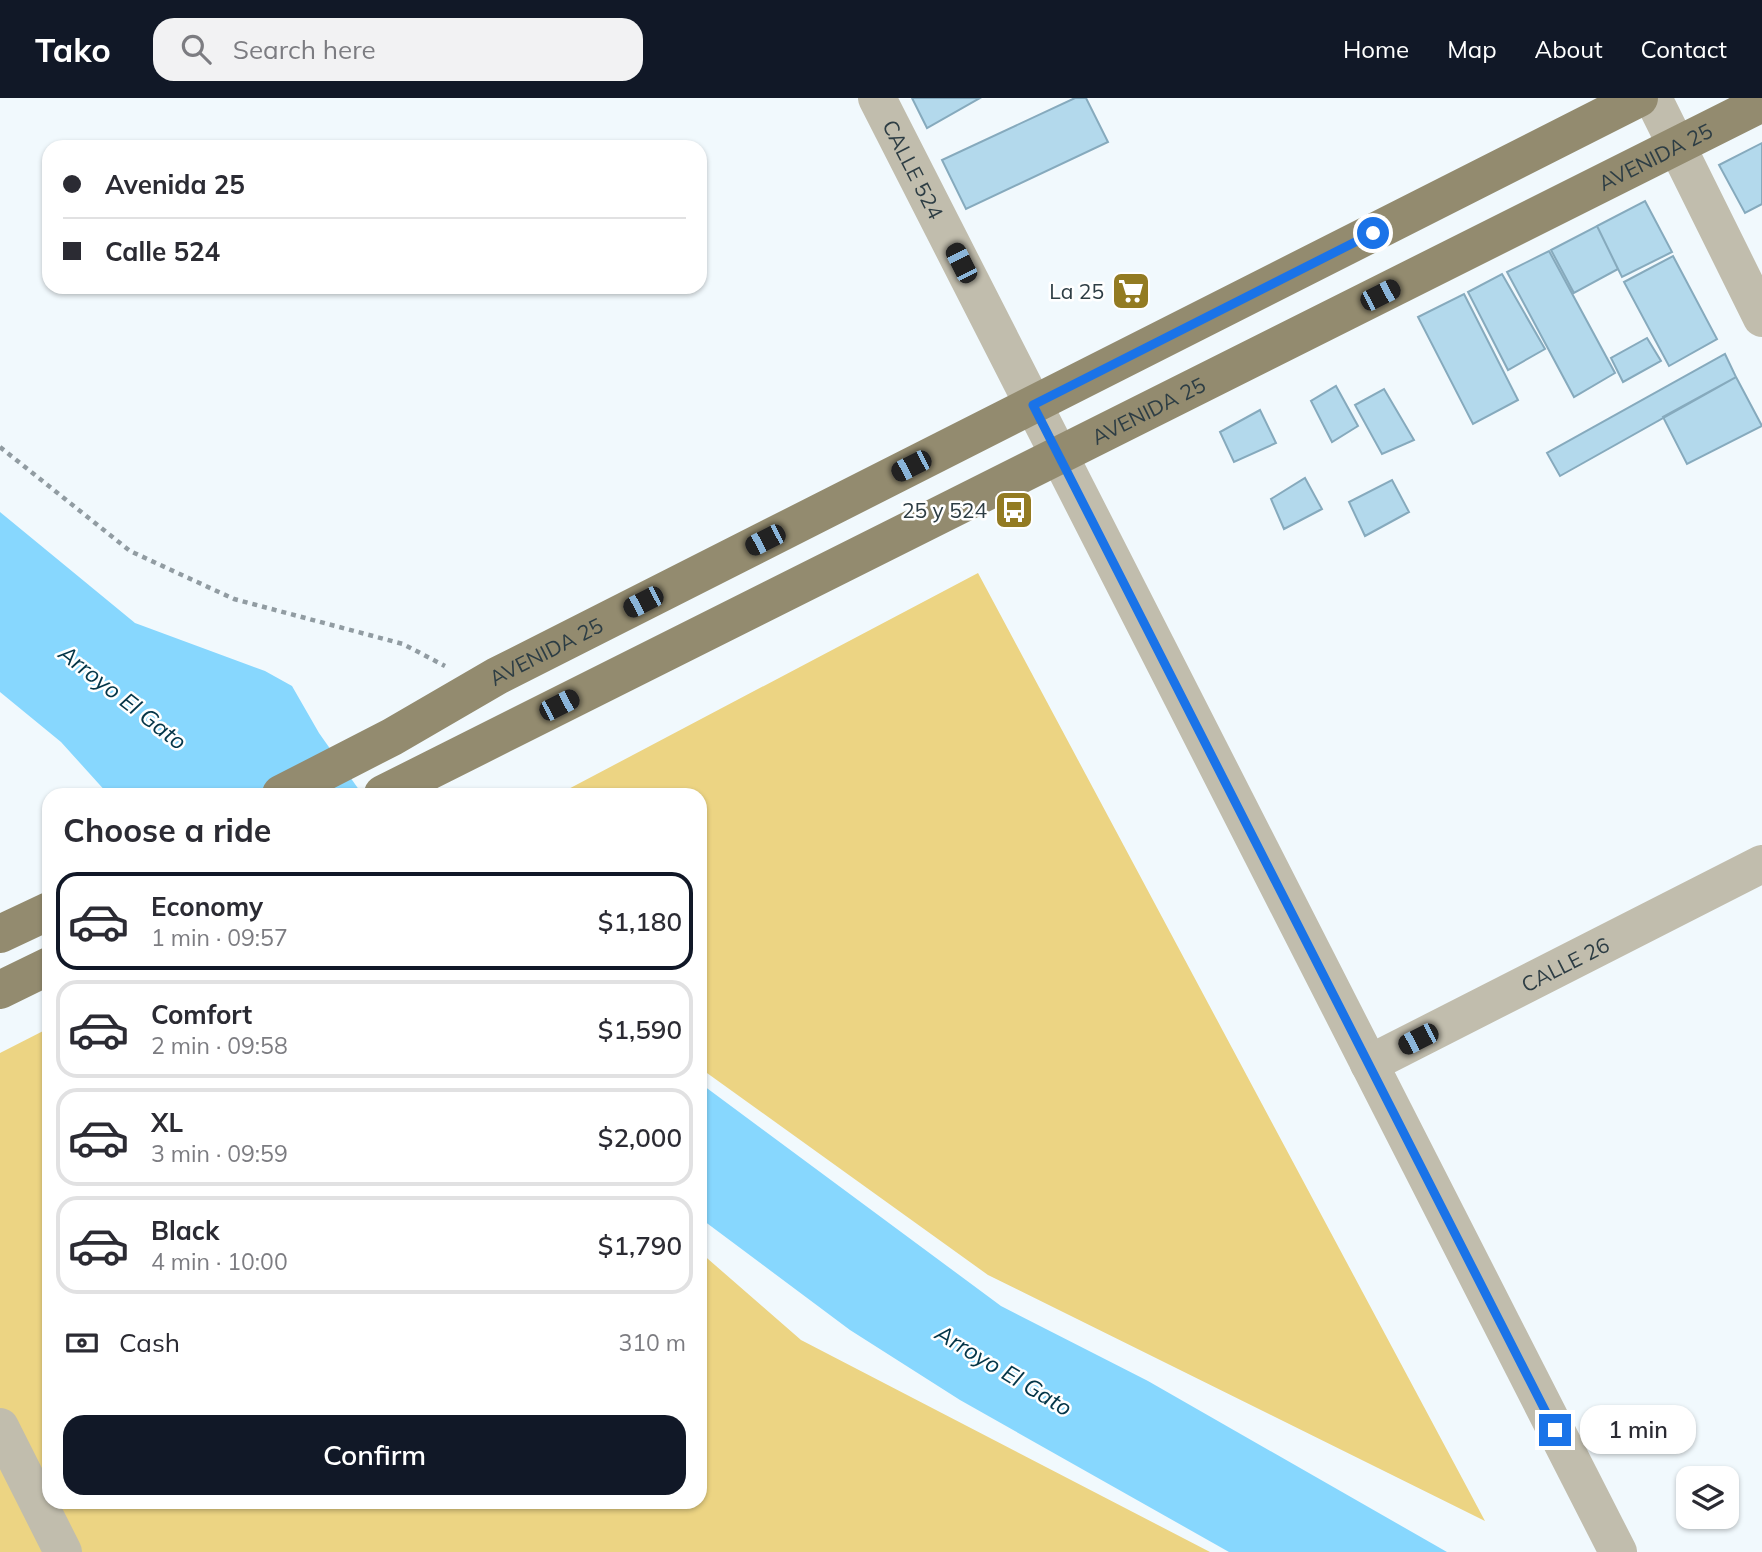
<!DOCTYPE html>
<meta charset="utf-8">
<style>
body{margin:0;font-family:Mulish,sans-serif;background:#f2f2f3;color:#2b2b33;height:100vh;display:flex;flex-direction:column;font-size:26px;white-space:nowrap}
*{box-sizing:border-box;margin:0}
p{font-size:23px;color:#7c7c81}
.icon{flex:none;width:38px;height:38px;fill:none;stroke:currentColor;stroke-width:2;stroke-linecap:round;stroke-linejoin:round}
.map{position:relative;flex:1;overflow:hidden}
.drawer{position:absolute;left:42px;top:690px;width:665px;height:721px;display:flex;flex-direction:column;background:#fff;border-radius:21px;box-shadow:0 2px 5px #0004}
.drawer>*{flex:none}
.top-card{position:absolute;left:42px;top:42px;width:665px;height:154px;border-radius:21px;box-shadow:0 2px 5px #0004;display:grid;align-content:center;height:154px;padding:0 21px;background:#fff}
.buttons{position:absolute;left:1676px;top:1368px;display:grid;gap:14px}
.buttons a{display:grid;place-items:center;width:63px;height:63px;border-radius:14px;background:#fff;box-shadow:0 2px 5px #0004;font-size:35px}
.end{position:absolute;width:32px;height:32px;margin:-16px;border:9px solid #1a73e8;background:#fff;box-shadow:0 0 0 4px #fff}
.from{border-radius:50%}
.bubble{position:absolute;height:49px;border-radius:21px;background:#fff;box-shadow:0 2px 5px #0004;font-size:23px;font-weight:600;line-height:49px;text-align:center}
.car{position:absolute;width:21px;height:42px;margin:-21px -10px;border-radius:9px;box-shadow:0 0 5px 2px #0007;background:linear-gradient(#222 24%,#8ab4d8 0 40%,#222 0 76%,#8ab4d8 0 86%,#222 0)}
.top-card b{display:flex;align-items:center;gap:24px;height:66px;font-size:26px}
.top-card b+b{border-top:2px solid #e1e1e2}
.top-card i{width:18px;height:18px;background:#2b2b33}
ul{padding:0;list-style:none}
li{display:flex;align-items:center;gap:21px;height:98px;margin:0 14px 10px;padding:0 7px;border:4px solid #e1e1e2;border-radius:21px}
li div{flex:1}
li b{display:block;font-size:26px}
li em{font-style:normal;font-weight:600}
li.selected{border-color:#111827}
li>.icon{width:63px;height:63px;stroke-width:1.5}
h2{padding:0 21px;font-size:32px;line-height:84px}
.pay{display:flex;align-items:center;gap:18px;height:77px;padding:0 21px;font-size:26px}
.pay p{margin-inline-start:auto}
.action{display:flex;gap:14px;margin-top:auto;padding:14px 21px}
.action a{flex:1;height:80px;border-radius:21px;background:#111827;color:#fff;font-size:28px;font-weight:600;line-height:80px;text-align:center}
header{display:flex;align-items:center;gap:42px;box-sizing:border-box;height:98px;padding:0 35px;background:#111827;color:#fff}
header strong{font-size:33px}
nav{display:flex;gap:38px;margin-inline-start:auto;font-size:24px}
.search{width:490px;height:63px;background:#f2f2f3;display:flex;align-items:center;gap:18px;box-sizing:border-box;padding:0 24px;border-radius:21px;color:#7c7c81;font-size:26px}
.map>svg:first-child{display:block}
.green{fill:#ecd483}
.water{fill:#87d7fe}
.building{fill:#b3d9ec;stroke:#86aabd;stroke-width:2}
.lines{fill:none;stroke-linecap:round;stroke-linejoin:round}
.path{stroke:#919ca2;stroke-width:4.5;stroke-dasharray:5 5;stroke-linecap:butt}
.minor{stroke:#c1bdad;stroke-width:38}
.major{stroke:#938b6f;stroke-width:38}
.route{stroke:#1a73e8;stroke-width:9}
.labels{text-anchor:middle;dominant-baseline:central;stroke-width:5;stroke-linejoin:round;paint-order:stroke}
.street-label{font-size:21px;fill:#2d3d44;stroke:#fff}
.poi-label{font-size:21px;fill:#2d3d44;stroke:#fff;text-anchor:end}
.water-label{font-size:23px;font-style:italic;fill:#033548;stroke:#fff}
</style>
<header>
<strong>Tako</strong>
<div class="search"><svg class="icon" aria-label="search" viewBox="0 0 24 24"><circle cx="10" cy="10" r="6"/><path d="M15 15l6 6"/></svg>Search here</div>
<nav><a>Home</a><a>Map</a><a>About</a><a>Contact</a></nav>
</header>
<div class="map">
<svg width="1762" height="1454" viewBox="0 0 1762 1454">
<rect width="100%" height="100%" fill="#f1f9fd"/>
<path class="green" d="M978,475L1485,1423L988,1177L700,970V696H559Z
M49,930V1404H700V1154L801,1242L1210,1454H0V955Z"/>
<path class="water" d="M0,414L135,525L265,573L292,588L319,635L362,696H108L61,644L0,594Z
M700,985L1001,1208L1148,1283L1447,1454H1229L960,1302L850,1232L700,1120Z"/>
<path class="building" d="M912,0H980L927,30Z
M1075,0H1086L1108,44L966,111L942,62Z
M1762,45V106L1745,115L1719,67Z
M1645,103L1672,154L1622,179L1597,128Z
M1597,128L1618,171L1574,195L1551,152Z
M1549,153L1615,275L1574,299L1507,174Z
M1673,158L1717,241L1669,268L1624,184Z
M1502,176L1545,251L1508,272L1468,194Z
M1464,196L1518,302L1473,326L1418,219Z
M1647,240L1661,263L1623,284L1611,260Z
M1725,256L1736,279L1560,378L1547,355Z
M1736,279L1762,328L1687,366L1663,319Z
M1336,288L1358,328L1332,344L1311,303Z
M1384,291L1414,342L1382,356L1355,307Z
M1260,312L1276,345L1234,364L1220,334Z
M1305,380L1322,411L1284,431L1271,401Z
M1392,382L1409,414L1365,438L1349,404Z"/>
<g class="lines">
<path class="path" d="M0,349L130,453L234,501L403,546L445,568"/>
<g class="minor">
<path id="s1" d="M877,0L1618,1454"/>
<path d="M1653,0L1762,220"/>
<path id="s2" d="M1369,966L1762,766"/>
<path d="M0,1329L63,1454"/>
</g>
<g class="major">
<path id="s3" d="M281,696L392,639L497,578L1639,0"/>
<path id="s4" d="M383,696L1762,5"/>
<path d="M0,836L49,813"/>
<path d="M0,892L49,868"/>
</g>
</g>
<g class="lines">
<path class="route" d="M1373,135L1033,307L1555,1332"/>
</g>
<defs>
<symbol id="supermarket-square" viewBox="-11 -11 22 22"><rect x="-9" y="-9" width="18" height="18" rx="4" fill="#937b22" stroke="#fff"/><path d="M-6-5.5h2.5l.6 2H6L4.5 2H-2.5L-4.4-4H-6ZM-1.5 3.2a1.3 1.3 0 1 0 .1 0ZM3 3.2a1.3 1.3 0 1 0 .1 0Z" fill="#fff"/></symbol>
<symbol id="bus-square" viewBox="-11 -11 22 22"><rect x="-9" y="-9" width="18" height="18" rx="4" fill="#937b22" stroke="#fff"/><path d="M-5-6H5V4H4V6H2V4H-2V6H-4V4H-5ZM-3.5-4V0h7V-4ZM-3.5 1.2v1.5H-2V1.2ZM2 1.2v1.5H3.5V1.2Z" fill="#fff"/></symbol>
</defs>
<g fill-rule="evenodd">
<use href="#supermarket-square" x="1109" y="171" width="44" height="44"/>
<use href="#bus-square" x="992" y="390" width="44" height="44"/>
</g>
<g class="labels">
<g class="street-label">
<text stroke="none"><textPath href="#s4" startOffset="1423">AVENIDA 25</textPath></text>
<text stroke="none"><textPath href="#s1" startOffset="80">CALLE 524</textPath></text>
<text stroke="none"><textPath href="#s4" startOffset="856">AVENIDA 25</textPath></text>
<text stroke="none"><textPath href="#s3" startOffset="301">AVENIDA 25</textPath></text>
<text stroke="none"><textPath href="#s2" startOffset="220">CALLE 26</textPath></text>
</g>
<g class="poi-label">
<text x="1104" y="193">La 25</text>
<text x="987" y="412">25 y 524</text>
</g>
<g class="water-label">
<text transform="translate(123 599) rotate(38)">Arroyo El Gato</text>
<text transform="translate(1004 1272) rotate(31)">Arroyo El Gato</text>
</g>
</g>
</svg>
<div class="buttons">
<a><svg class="icon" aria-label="layers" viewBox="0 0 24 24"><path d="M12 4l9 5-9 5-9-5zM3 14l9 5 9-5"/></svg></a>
</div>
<i class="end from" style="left:1373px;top:135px"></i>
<i class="end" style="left:1555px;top:1332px"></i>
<div class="bubble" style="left:1580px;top:1307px;width:116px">1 min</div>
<i class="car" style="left:961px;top:165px;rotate:333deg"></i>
<i class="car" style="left:1380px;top:197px;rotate:63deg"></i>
<i class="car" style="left:911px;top:368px;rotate:243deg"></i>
<i class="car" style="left:765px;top:442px;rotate:243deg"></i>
<i class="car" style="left:643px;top:504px;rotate:243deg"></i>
<i class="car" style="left:559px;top:607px;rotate:63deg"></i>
<i class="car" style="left:1418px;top:941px;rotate:243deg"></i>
<div class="top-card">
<b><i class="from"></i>Avenida 25</b>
<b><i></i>Calle 524</b>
</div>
<section class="drawer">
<h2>Choose a ride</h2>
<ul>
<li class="selected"><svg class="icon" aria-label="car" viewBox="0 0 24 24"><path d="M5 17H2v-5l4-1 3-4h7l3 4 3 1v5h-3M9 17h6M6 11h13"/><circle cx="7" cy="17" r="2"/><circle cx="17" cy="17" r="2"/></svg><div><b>Economy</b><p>1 min · 09:57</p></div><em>$1,180</em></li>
<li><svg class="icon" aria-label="car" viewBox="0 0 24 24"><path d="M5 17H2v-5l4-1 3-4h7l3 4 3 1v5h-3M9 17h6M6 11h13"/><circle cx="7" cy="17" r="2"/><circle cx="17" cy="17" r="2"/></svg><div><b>Comfort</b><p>2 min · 09:58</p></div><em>$1,590</em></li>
<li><svg class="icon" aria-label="car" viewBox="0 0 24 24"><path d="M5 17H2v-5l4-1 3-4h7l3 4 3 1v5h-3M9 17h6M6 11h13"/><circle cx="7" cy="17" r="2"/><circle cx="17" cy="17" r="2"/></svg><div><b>XL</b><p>3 min · 09:59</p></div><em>$2,000</em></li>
<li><svg class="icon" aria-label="car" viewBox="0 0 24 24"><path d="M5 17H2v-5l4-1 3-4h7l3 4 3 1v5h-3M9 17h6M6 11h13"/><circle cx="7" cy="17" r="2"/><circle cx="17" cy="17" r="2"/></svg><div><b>Black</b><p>4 min · 10:00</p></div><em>$1,790</em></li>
</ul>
<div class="pay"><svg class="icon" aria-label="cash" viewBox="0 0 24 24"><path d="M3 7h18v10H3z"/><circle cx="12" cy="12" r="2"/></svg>Cash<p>310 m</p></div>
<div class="action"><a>Confirm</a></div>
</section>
</div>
